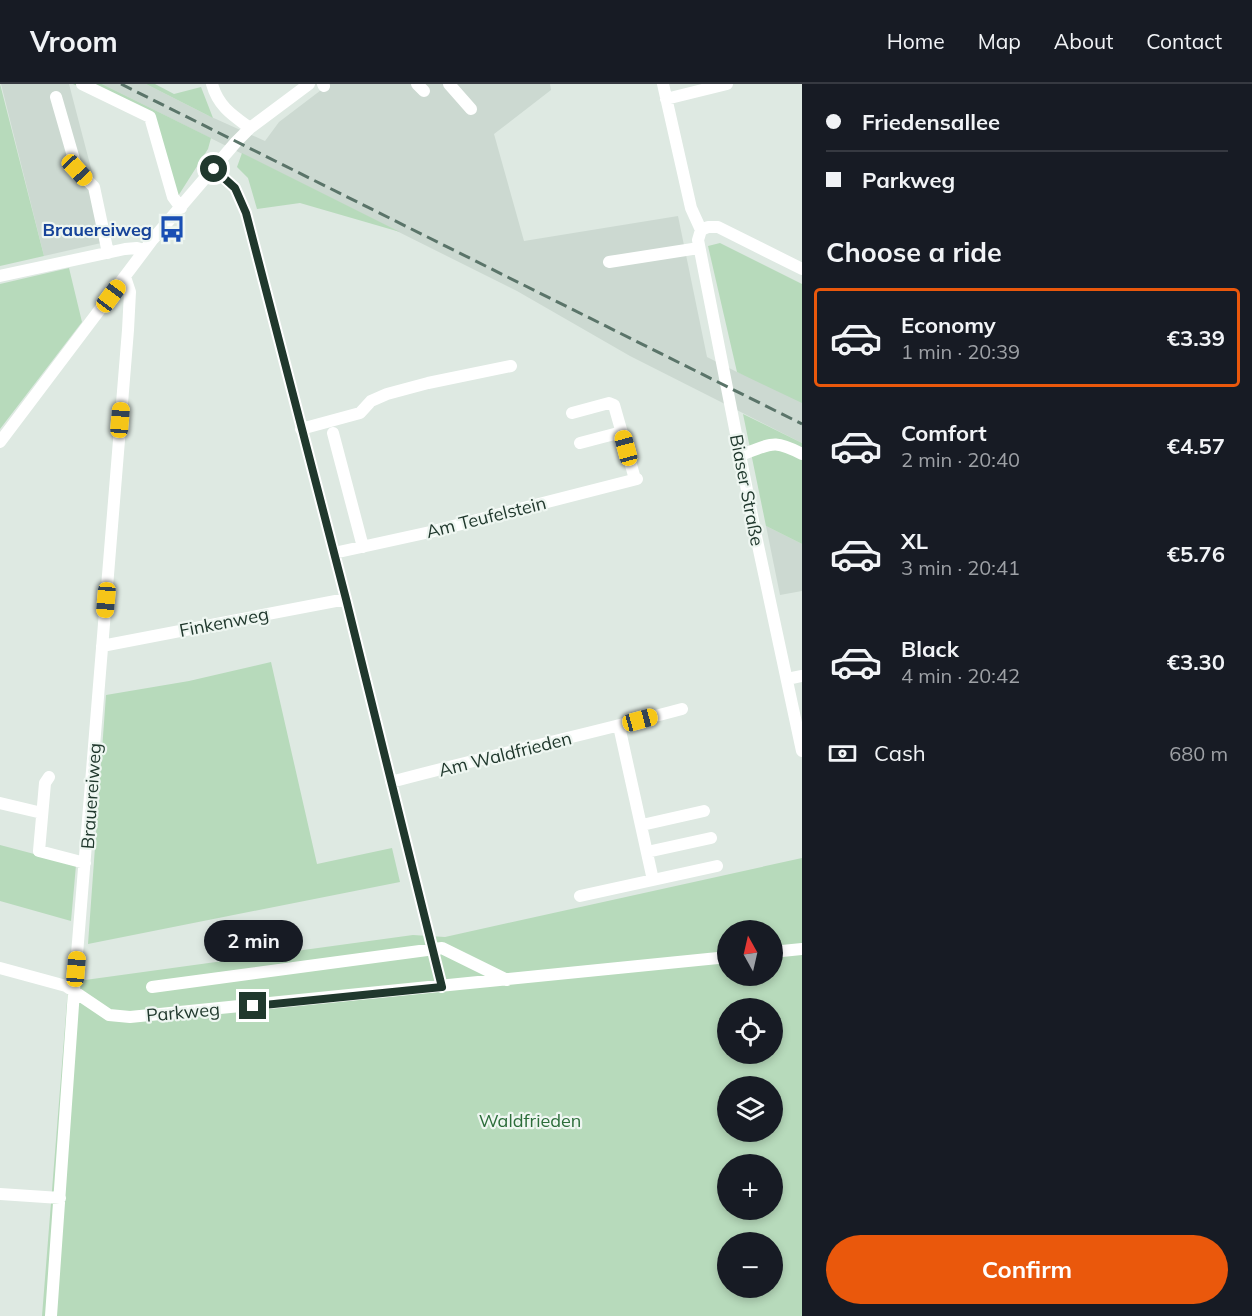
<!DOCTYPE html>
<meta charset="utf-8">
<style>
body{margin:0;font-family:Mulish,sans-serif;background:#242831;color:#f1f3f6;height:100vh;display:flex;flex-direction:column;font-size:22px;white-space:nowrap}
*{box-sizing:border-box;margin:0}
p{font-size:20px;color:#9ea1a6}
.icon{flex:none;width:33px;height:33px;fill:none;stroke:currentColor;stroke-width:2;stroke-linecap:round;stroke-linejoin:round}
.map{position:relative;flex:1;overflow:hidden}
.side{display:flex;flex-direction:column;background:#171b24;width:450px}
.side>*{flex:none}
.top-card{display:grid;align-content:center;height:132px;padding:0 24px;background:#171b24}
.needle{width:39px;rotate:352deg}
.buttons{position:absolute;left:717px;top:836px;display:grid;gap:12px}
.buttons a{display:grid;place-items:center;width:66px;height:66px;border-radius:50%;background:#171b24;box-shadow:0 3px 9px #0003;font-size:30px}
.end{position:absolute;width:27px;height:27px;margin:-14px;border:8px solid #20382d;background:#fff;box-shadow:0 0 0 3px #fff}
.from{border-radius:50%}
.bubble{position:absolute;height:42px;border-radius:21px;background:#171b24;box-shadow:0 3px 9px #0003;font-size:20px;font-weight:700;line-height:42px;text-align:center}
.car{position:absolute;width:18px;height:36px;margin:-18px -9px;border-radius:8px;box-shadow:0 0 4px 2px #0007;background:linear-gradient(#f5c518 24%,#345 0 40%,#f5c518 0 76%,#345 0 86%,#f5c518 0)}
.top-card b{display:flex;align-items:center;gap:21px;height:57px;font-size:22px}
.top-card b+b{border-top:2px solid #363941}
.top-card i{width:15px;height:15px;background:#f1f3f6}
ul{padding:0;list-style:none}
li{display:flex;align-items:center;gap:18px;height:99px;margin:0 12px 9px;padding:0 12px;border:3px solid transparent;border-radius:6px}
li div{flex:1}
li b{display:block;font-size:22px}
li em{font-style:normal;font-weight:700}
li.selected{border-color:#ea580c}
li>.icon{width:54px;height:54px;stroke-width:1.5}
h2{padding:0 24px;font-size:27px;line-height:72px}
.pay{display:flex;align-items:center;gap:15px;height:66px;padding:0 24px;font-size:22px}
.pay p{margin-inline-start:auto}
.primary-button{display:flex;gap:12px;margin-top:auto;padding:12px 24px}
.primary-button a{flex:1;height:69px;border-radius:36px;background:#ea580c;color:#fff;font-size:24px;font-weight:700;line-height:69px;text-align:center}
header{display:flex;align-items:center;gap:36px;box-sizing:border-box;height:84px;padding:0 30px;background:#171b24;border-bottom:2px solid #363941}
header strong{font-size:28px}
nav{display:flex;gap:33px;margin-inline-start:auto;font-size:21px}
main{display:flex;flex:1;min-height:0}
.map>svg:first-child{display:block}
.built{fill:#ccd9d1}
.green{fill:#b7dabb;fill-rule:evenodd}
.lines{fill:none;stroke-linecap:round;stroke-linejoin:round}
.minor{stroke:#fff;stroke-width:12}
.rail{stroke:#5a7469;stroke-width:3;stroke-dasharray:12 6;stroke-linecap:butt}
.route{stroke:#20382d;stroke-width:8}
.labels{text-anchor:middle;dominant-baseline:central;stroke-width:4.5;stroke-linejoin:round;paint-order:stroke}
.transit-label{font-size:18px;font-weight:bold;fill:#164399;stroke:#eef6f1;text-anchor:end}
.street-label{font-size:18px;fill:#20382d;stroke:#eef6f1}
.park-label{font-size:18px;fill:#2c6d3a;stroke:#eef6f1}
</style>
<header>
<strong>Vroom</strong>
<nav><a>Home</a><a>Map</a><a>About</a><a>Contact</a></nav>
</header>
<main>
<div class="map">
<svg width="802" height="1232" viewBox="0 0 802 1232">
<rect width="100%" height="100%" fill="#dee9e2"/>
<path class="built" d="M1,0H69L110,157L44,172Z
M102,0H146L207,31L265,57L279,38L329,0H550L551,6L494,50L524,157L678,132L707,273L737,288L802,313V359L630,272L517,207Z
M766,442L802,460V507L780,511Z"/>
<path class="green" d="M0,0L44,172L0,182Z
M73,0H102L211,54L208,65L173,120L146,34Z
M146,0H155L174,10L201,3L213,34Z
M242,69L400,148L300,119L257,125L248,94L237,83Z
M720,159L802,200V319L737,288L708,162Z
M69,184L82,238L0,345V200Z
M743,330L802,359V460L766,442Z
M271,578L317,780L392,764L400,798L88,860L106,611L189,597Z
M0,761L76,781L71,837L0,817Z
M802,774V1232H42L69,892L85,896L413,851L445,853ZM728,846H772V891H728ZM728,924H772V969H728ZM728,1002H772V1047H728ZM728,1080H772V1125H728ZM728,1158H772V1203H728Z"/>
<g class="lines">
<path class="minor" d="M82,0L150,33L173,113L181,124
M212,0C218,22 232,31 250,44
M323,0L324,2
M417,0L424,7
M449,0L471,25
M663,0L691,124L701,146
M56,13L77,86L94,103L108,169
M666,15L727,0
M214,85L235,104L246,129L346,515L442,903
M701,146L698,156L756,452L802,667
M701,146L708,143H718L802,185
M609,178L699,164
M0,192L125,165L137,164L144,166
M572,329L609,319L614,321L635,395
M301,345L360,329L371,317L387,310L428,299L511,282
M333,349L363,463
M0,358L153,155L236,58L250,44L309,0
M580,359L622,348
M740,371C770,362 770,353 802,370
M334,469L430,448L637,395
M102,562L346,515
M787,595L802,592
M619,642L653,796
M49,693L45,699L39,767L85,779
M391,698C488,672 585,651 682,625
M0,719L42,729
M642,741L704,727
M647,768L711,754
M580,812L717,782
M772,868L802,865
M0,884L66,902L109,931L130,933L728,873
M152,903L442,864L507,896
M0,1110L60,1114
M51,1232L74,907L128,246L130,208L125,193"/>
<path class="rail" d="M121,0L802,340"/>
</g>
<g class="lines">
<path class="route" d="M214,85L235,104L246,129L346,515L442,903L253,922"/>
</g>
<defs>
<symbol id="bus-bare" viewBox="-9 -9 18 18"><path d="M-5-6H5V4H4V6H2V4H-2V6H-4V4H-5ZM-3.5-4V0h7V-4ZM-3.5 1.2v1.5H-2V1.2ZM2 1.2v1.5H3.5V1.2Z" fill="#1a4fb4" stroke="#eef6f1" stroke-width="2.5" paint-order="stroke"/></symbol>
</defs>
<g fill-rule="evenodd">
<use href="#bus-bare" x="153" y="126" width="38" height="38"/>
</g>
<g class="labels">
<g class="transit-label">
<text x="152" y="145">Brauereiweg</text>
</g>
<g class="street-label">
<text transform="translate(747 406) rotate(79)">Biaser Straße</text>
<text transform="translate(486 433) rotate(-14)">Am Teufelstein</text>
<text transform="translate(224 538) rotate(-11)">Finkenweg</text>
<text transform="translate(505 670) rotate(-14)">Am Waldfrieden</text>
<text transform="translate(91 712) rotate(-86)">Brauereiweg</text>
<text transform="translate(183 928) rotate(-5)">Parkweg</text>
</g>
<g class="park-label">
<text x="530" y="1036">Waldfrieden</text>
</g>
</g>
</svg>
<div class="buttons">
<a><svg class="needle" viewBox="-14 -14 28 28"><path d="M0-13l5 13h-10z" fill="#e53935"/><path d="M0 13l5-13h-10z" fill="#9ea1a6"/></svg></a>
<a><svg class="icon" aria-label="locate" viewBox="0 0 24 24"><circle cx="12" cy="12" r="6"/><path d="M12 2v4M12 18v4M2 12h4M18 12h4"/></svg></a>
<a><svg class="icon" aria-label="layers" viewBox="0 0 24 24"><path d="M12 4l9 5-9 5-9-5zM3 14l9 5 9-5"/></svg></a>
<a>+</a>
<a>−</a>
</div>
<i class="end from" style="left:214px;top:85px"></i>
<i class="end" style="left:253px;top:922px"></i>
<div class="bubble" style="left:204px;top:836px;width:99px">2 min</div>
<i class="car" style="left:77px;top:86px;rotate:137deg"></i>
<i class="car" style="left:111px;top:212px;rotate:37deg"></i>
<i class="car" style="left:120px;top:336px;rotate:5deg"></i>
<i class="car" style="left:626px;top:364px;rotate:345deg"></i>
<i class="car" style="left:106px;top:516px;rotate:185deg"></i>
<i class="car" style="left:640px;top:636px;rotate:75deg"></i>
<i class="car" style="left:76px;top:885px;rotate:5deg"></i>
</div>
<section class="side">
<div class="top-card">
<b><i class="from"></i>Friedensallee</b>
<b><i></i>Parkweg</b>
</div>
<h2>Choose a ride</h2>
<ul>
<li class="selected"><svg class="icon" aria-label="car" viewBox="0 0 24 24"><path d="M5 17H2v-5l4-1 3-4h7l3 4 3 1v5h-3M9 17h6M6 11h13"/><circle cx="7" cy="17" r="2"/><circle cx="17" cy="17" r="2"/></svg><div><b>Economy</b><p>1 min · 20:39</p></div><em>€3.39</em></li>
<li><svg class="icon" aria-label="car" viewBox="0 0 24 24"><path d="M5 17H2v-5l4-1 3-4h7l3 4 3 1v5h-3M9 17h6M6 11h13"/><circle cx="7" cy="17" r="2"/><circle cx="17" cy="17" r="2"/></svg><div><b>Comfort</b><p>2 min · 20:40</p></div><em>€4.57</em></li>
<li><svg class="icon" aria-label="car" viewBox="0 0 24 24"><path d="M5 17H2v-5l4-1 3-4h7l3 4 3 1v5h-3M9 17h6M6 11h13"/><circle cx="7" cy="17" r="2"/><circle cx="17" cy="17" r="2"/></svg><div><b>XL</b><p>3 min · 20:41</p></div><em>€5.76</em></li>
<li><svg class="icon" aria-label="car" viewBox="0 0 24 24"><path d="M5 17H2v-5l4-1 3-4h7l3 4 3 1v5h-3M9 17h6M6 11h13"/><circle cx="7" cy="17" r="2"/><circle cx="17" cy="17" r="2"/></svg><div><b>Black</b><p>4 min · 20:42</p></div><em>€3.30</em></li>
</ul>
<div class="pay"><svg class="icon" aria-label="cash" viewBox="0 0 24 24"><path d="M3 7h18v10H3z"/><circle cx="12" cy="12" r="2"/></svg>Cash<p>680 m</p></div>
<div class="primary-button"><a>Confirm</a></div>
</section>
</main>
